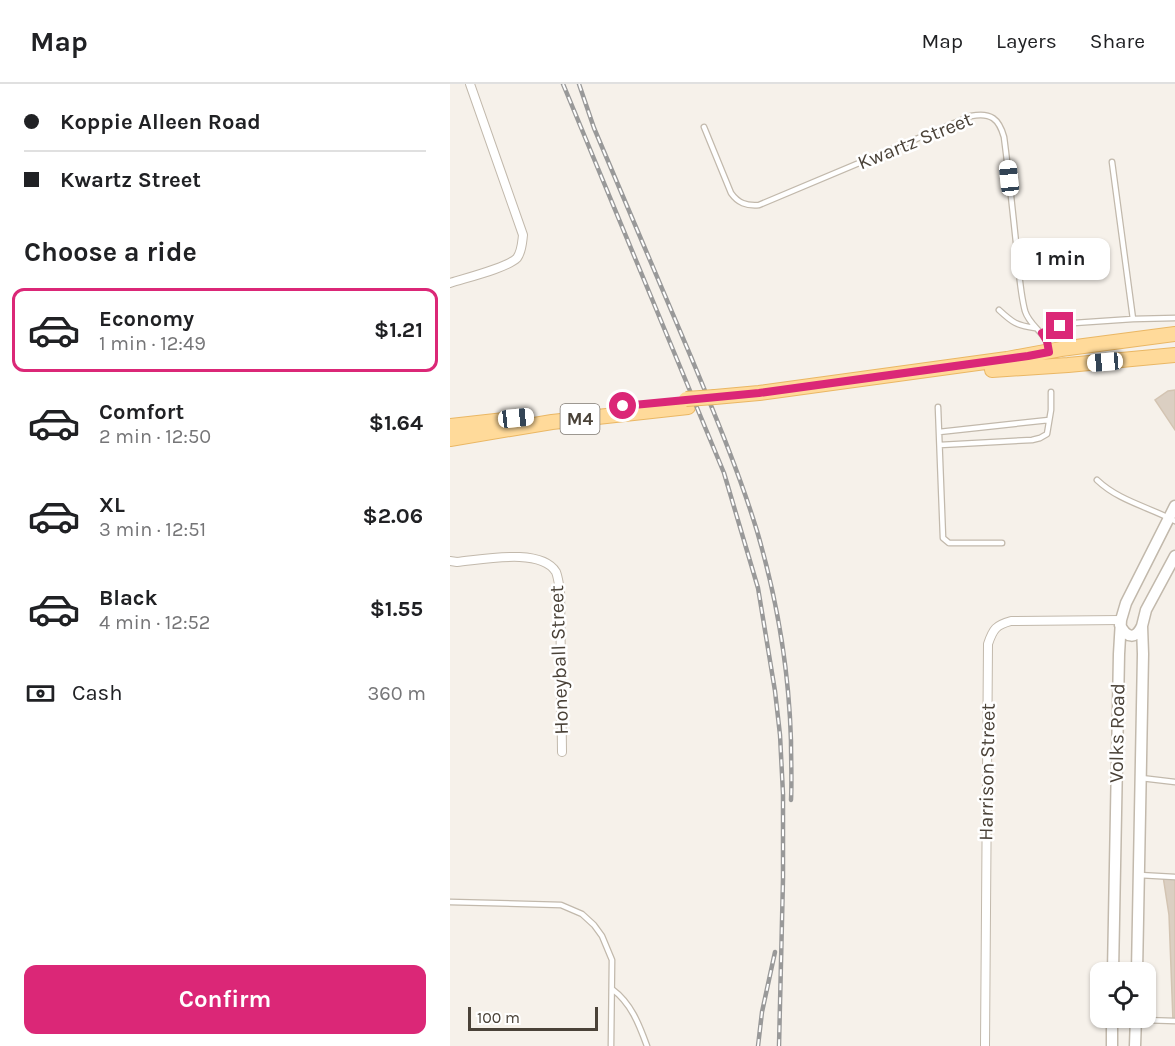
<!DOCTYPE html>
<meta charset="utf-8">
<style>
body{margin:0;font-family:Karla,sans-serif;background:#f6f6f6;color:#202124;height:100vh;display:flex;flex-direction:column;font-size:22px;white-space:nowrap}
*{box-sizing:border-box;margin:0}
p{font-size:20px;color:#757577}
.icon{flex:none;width:33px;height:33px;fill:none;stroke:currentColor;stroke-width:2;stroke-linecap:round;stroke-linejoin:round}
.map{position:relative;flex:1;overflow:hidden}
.sheet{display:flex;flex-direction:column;background:#fff;width:450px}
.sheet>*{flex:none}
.banner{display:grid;align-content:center;height:132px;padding:0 24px;background:#fff}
.tools{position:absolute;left:640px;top:878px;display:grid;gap:12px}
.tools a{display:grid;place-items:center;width:66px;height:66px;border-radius:12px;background:#fff;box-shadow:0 2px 4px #0004;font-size:30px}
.scale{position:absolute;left:18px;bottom:15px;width:130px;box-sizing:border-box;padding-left:6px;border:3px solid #4a4238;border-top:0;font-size:16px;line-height:21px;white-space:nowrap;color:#4a4238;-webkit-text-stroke:4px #fff;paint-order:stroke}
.end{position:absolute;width:27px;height:27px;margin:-14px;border:8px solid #db2777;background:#fff;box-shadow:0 0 0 3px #fff}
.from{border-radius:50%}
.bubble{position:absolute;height:42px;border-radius:12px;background:#fff;box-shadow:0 2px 4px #0004;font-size:20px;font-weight:700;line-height:42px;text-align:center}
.car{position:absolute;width:18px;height:36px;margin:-18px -9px;border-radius:8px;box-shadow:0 0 4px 2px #0007;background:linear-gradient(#fff 24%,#345 0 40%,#fff 0 76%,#345 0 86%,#fff 0)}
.banner b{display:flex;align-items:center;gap:21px;height:57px;font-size:22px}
.banner b+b{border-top:2px solid #e0e0e0}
.banner i{width:15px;height:15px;background:#202124}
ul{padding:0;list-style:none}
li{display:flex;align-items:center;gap:18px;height:84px;margin:0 12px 9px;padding:0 12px;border:3px solid transparent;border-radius:12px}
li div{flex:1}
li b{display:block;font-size:22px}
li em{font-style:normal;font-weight:700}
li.active{border-color:#db2777}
li>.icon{width:54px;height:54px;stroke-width:1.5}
h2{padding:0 24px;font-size:27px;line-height:72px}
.pay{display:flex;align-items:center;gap:15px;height:66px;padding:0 24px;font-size:22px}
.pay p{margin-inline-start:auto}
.action{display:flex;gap:12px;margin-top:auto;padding:12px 24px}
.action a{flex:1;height:69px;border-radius:12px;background:#db2777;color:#fff;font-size:24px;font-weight:700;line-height:69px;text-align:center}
header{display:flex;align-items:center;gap:36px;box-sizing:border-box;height:84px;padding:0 30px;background:#fff;border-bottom:2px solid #e0e0e0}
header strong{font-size:28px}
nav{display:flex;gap:33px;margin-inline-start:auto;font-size:21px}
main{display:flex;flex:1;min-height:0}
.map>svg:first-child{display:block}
.building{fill:#dbcfc2;stroke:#d3c4b2;stroke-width:1.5}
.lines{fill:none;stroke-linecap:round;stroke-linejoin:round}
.service-casing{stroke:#c2b9ac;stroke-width:7}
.minor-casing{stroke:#c2b9ac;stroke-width:10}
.tertiary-casing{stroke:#c2b9ac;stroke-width:13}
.primary-casing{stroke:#eab764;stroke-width:16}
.service{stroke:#fff;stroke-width:4.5}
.minor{stroke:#fff;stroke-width:8}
.tertiary{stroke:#fff;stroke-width:10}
.primary{stroke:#ffda9a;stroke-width:14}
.rail-casing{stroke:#999;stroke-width:4.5}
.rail{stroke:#fff;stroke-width:2;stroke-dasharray:7;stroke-linecap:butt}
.primary-bridge-casing{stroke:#eab764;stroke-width:16;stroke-linecap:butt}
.primary-bridge{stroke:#ffda9a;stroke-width:14}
.route{stroke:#db2777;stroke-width:8}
.labels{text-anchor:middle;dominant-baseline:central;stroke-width:5;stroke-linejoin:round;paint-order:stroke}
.shield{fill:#fff;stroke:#807b74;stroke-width:1.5}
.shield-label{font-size:18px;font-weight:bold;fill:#4a4238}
.street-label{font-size:20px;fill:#4a4238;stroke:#fff}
</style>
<header>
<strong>Map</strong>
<nav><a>Map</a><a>Layers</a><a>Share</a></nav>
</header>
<main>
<section class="sheet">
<div class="banner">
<b><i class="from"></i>Koppie Alleen Road</b>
<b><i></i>Kwartz Street</b>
</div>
<h2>Choose a ride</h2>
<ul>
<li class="active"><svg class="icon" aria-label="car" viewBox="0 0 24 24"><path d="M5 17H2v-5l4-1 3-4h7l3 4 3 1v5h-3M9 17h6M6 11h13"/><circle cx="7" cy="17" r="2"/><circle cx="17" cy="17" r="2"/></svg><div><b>Economy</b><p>1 min · 12:49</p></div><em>$1.21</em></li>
<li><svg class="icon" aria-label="car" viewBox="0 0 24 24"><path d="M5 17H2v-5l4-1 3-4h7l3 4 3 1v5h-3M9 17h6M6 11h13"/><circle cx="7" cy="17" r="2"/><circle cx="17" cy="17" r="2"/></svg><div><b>Comfort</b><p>2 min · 12:50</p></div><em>$1.64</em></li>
<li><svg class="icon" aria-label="car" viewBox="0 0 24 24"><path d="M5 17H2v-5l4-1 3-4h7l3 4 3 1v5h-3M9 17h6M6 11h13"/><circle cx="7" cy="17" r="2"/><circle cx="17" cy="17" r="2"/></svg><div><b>XL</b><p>3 min · 12:51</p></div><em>$2.06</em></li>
<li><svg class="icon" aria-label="car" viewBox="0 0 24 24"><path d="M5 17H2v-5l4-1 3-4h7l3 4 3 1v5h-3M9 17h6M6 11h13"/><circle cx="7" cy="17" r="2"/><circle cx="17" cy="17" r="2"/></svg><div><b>Black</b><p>4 min · 12:52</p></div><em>$1.55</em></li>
</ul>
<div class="pay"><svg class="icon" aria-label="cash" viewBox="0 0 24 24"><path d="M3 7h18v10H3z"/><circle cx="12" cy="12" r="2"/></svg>Cash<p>360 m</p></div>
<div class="action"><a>Confirm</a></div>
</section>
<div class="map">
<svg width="725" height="962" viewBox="0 0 725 962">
<rect width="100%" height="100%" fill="#f6f1ea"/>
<path class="building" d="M725,306V346L705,316L718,307Z
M713,792L725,793V937H723L719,831Z"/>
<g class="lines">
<defs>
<path id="service" d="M254,43L281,109C288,119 296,122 309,121L521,32C541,28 549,35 554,53C559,91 563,130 567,168C569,187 570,208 575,227C580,243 596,248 599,265
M662,78L683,235
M549,226C563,239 566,241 585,244
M592,249L610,241L624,239L683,235L725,234
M488,323L493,454L499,459H552
M489,348L599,336
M490,361L582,356L590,354L597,350L601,326V308
M647,396C669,417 699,423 725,437
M691,694L725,698
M689,791L725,793
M0,818L111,821L132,830L144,841L152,852L162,876L161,962
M162,905C181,919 189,940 197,962
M662,935L725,937"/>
<path id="minor" d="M0,199C15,194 57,184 67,174C72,167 72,159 73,151L20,0
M0,477L7,478C31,476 91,463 106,488C108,493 109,501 110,506L112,668
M535,962L538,560C543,545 546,541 561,537L671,536"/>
<path id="tertiary" d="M670,541C677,555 686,555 692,542
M663,888L669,570L671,536L676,519L725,422
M687,888L693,570L692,542L696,526L725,472
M662,962V933
M685,962L686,933"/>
<path id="primary" d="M542,286L618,281L725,271
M265,313L309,309L557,275L611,265L725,250
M0,342L72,334
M0,355L102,338L238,323"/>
</defs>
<use href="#service" class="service-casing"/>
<use href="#minor" class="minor-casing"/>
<use href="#tertiary" class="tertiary-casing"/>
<use href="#primary" class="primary-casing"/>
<use href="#service" class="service"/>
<use href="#minor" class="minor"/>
<use href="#tertiary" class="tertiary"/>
<use href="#primary" class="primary"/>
<defs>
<path id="rail" d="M113,0L274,389L308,504L325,607L330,651L333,710V795L329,962
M129,0L144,44C176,120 209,197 241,273C265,331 289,388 307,447C327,515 339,586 341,657C341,677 342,696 341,716
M308,962L312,928L325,868"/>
</defs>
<use href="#rail" class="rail-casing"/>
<use href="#rail" class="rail"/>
<defs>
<path id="primary-bridge" d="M236,315L265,313"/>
</defs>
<use href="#primary-bridge" class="primary-bridge-casing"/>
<use href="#primary-bridge" class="primary-bridge"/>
</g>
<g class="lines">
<path class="route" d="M173,322L309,309L578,272L599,268L597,257L592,249L610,242"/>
</g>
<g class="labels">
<rect class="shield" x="110.5" y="320" width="39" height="30" rx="4.5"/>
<g class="shield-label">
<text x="130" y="335">M4</text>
</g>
<g class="street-label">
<text transform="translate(465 57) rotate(-22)">Kwartz Street</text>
<text transform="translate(109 576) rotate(-92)">Honeyball Street</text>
<text transform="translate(667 649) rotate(-89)">Volks Road</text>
<text transform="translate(537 688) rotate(-89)">Harrison Street</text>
</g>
</g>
</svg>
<div class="tools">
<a><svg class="icon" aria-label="locate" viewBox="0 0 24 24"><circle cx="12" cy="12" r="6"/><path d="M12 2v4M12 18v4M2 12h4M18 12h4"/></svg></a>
</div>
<div class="scale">100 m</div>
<i class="end from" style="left:173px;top:322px"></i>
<i class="end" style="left:610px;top:242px"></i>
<div class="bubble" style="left:561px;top:154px;width:99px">1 min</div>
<i class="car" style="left:559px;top:94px;rotate:354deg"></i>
<i class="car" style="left:655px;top:278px;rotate:265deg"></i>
<i class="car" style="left:66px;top:334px;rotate:84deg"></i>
</div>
</main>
